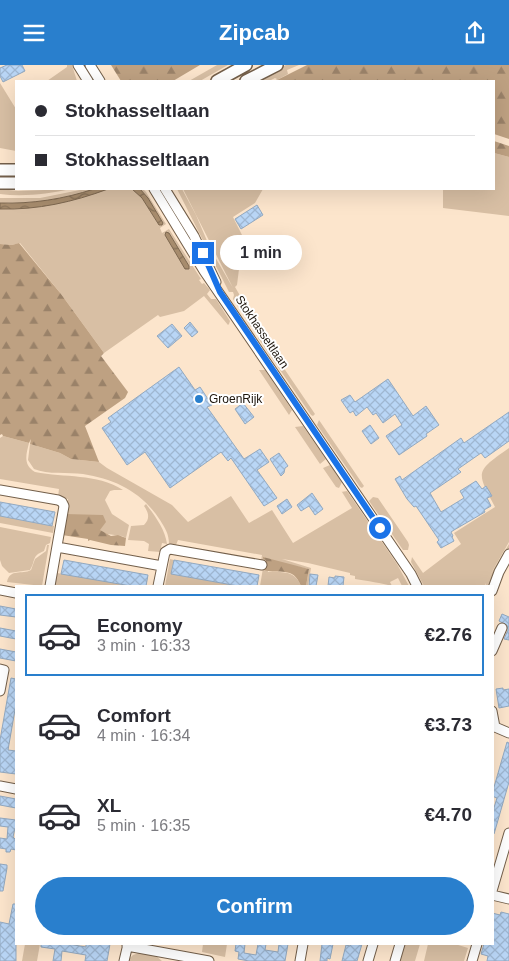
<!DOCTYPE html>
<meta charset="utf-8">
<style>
body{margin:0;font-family:Arial,sans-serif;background:#f2f2f3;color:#2b2b33;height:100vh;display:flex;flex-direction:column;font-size:19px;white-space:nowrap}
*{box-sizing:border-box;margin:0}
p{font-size:16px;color:#7c7c81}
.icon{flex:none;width:28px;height:28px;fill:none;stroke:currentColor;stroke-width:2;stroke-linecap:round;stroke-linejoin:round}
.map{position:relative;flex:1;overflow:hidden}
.sheet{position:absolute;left:15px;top:520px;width:479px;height:360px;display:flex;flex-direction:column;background:#fff;border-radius:0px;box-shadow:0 5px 20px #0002}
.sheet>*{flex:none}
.guide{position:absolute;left:15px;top:15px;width:480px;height:110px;border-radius:0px;box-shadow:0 5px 20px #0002;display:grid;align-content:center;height:110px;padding:0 20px;background:#fff}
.end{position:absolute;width:22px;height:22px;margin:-11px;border:6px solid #1a73e8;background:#fff;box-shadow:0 0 0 2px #fff}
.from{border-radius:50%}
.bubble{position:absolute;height:35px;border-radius:18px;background:#fff;box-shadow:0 5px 20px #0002;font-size:16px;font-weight:700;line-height:35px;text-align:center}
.guide b{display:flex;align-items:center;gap:18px;height:48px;font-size:19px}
.guide b+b{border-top:1px solid #e1e1e2}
.guide i{width:12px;height:12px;background:#2b2b33}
ul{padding:9px 0 0;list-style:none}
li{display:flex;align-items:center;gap:15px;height:82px;margin:0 10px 8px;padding:0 10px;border:2px solid transparent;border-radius:0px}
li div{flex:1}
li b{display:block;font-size:19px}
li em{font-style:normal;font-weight:700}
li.current{border-color:#297fcd}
li>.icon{width:45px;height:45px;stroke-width:1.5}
.action{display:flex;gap:10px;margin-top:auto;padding:10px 20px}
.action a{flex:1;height:58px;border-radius:30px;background:#297fcd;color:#fff;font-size:20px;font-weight:700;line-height:58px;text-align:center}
header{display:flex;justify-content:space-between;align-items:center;height:65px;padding:0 20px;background:#297fcd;color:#fff;font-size:22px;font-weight:700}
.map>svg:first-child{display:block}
.green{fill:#d8bfa4}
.forest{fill:url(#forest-firs)}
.water{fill:url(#water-waves);stroke:#7e6850}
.building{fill:url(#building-cross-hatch);stroke:#93a9c0}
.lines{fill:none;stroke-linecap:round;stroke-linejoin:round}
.minor-casing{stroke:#735f4a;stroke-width:11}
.major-casing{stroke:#735f4a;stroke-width:14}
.minor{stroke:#fff;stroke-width:9}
.major{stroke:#fff;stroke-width:11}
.route{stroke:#1a73e8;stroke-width:6}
.poi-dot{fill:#297fcd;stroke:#fff;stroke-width:2}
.labels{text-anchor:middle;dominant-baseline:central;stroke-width:4;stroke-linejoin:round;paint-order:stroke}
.street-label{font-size:12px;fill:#1d150c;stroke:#fff}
.poi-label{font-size:12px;fill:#1d150c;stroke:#fff;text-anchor:start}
</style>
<header><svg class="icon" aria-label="menu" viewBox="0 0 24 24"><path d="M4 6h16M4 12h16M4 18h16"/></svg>Zipcab<svg class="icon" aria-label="share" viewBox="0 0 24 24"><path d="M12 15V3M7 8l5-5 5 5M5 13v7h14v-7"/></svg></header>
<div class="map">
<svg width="509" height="896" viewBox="0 0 509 896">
<defs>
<pattern id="forest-firs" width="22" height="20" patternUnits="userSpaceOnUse" patternTransform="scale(1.25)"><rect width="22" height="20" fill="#bea182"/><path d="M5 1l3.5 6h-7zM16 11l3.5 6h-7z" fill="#9a8269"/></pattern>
<pattern id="water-waves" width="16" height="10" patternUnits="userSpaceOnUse" patternTransform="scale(1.25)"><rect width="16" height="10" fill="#a78c6d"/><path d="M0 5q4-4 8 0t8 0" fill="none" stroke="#877158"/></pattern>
<pattern id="building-cross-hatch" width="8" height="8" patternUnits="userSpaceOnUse" patternTransform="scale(1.25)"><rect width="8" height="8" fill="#b9d6f6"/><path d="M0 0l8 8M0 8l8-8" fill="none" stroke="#9fb7d2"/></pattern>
</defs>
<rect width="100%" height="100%" fill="#fce5cc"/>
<path class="green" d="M67,0H72L77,16H47L67,2Z
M217,0H228L200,16H189Z
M286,0H299L287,5L288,9L275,16L277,14L275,13L269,16H254Z
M0,18L16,44V86L0,83Z
M494,88L509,92V151L443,143V124H494Z
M0,124L18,126L71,124C48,129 23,132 0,129Z
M85,124H94C64,134 32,139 0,138V133H40Z
M108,124H132L142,133L159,160L161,161L148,133L140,124H143L146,127L166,159L160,163L162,168L169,164L201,214L199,215L202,219L204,218L210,225L207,229L211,234H216L230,256L229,259L228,260L204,231L184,246L160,252L158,250L104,288L61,229L20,178L12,180L0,179V144C38,145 72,136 108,124Z
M177,124H182L196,150L211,185L233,223L183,124H263L255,138L233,152L245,176L238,180L241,188L237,220L235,222L255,256L254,258L256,261L251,262L233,234L234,230L233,227H229Z
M260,268L315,349L313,351L311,350L258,273Z
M259,305H265L292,345L289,350Z
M319,355L364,421L362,423L360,422L317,360Z
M303,361L326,394L320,399L295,362Z
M3,371L29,378C26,390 23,400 35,407C65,413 96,408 123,425H114L110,426L105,435L112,449L129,460L126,473L122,471L107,469L65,449L68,434L58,432L59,424L0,414V373Z
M30,379L60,388L71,394L99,397L107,403L172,440L188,457L231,431L249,458L272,445L293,478L352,443L342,427H341L347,426L397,499L409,521H402L398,513L390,517L392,521C382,518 367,516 355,514V511L350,510V508L308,498L282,494L311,503L308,521H306L309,504L266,495L268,507C282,507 295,505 301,521H260L264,497L261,496L262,490L178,475L176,480L169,479C169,469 165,463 160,455C142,427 115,414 83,409C68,407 48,410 34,404L28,395Z
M509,383V477L489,512L509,479V484L489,521H486V518L485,521H424L411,497L412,492L423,508L461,479L454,468L495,442C476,406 475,407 509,383Z
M330,400L342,417L339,423L336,422L323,403Z
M373,432L378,433L408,477L409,480L408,485H403L369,436Z
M146,439C155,451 165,464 167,479L162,478L160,487L148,486L149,479L144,476L128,475L131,461L144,460C150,454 149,448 144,441Z
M0,451L54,461L53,468L0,458Z
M0,462L51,472L50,478L46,480L44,486C31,491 36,496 30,505L9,508L2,501L0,495Z
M47,480H49L42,521L7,517C10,503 22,510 31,505L35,494L46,486Z
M170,494L174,495L172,509L238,521H165Z
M57,508L131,521H55Z
M25,879H40L37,896H22Z
M203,879H227L225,892L202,887Z
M405,879H420L415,896H400Z
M428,879H455L468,883L464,896H424Z
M139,888L156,891L162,896H127L133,890Z"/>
<path class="forest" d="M111,0H200L173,16H121Z
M307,0H509V74L494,69V16H275Z
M494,76L509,81V92L494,88Z
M19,178L61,229L104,288L101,291L128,327L125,333L85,361L99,397L71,394L60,388L30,379L31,374L29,378L3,371L2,369L0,370V179L12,180Z
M65,449L103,450L106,457L100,465L111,471L118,470L126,473L125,481L111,480L90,475L88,476V474L62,470Z
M263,492L309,504L306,521H301C293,500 279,510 264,505L266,495L263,494Z"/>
<path class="water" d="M94,124H108C73,137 38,145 0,144V138C32,139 64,134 94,124Z
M132,124H140L148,133L163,158L162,160H159L142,133Z
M166,167L169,168L189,201V204H185L165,170Z"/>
<path class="building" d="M7,0H22L25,6L3,17L0,11V3Z
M257,140L263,150L241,164L235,154Z
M250,181L258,193L250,198L241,187Z
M190,257L198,267L192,272L184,263Z
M172,259L182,271L168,283L157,271Z
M179,302L195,325L200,322L212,340L207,342L244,394L260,384L269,397L257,405L277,433L264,441L231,393L228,396L221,387L170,423L145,387L127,400L102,363L111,357L108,353Z
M388,314L413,351L426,341L439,360L426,369L427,371L399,390L386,371L402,360L395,349L383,358L376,348L373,350L367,342L356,351L353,346L350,348L341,335L350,330L355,337Z
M243,338L254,352L245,359L235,344Z
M509,347V376L485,393L481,388L458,404L461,407L430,428L441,447L464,433L460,426L476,416L482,424L486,421L492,431L487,433L491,441L484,445L485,447L454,465L451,467L453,471L452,472L454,476L441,483L437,477L439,475L416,441L414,442L407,434L395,414L400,411L402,415L461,373L464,378Z
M370,360L379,373L371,379L362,366Z
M279,388L288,401L285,403L284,408L281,411L270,394Z
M312,428L323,444L315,450L309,441L301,446L297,440Z
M287,434L292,442L282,449L277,441Z
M0,437L55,447L52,461L0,451Z
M64,495L148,510L146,521H131L61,509Z
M174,495L259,510L257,521H238L171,509Z
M310,509L318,510L316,521H309Z
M335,511L344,512L343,521H328L329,512L335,513Z
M0,541L16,544V552L0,550Z
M502,549L509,552V575L504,574L508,565L507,560L499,556Z
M0,563L16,566V574L0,571Z
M0,584L16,587V596L0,593Z
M11,613L16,614V639L8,685L16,686V709L0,707V675Z
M503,623V625L509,624V641L499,643L496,624Z
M507,677L509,678V717L494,769H492V749L497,733L492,731V729Z
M0,731L16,734V743L0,740Z
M0,753L16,755V764L15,763L13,772L16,775V785L11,784L10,787H6V784L0,783V773L7,774L8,762L0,761Z
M0,799L7,800V803L3,826H0Z
M13,839H16V896H0V857L9,859Z
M501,847L509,849V896H487L488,891L481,889L484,879H492V848L500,850Z
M41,879H68L86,882V879H110L107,896H85L86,890L62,886L61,896H53L55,884L41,882Z
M236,879H245L244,888L256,890L258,879H266L265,885L278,887L279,879H288L285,896H249L238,894L239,887L235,886Z
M322,879H333L330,894L327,893V896H320Z
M351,879H362L357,896H342L346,880L350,881Z"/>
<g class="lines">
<defs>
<path id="minor" d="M78,0L88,16
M90,0L100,16
M154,124L204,206L411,509L417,521
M165,124L194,171L216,217
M0,425L58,435L62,437L64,441L50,521
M57,482L162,501
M158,521L165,487L170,484L262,500
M0,525L16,528
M492,526L499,507L509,489
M492,586L502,563
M0,604L4,605L0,626
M492,646L495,662L509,668
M0,721L16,724
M492,826L509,768
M492,830L509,834
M127,881L209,896
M124,896L128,879
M300,896L303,879
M368,896L373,879
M395,896L400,879
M472,896L477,879"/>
<path id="major" d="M217,16L246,0
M246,16L277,0
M0,105H16
M0,118H16"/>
</defs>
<use href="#minor" class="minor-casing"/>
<use href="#major" class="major-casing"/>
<use href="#minor" class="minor"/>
<use href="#major" class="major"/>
</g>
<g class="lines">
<path class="route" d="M203,188L220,227L380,463"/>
</g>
<circle class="poi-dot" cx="199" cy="334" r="5"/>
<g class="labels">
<g class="street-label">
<text transform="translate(262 267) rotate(56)">Stokhasseltlaan</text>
</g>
<g class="poi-label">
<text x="209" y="334">GroenRijk</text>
</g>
</g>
</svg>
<i class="end from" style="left:380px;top:463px"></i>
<i class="end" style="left:203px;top:188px"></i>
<div class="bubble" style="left:220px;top:170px;width:82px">1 min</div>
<div class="guide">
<b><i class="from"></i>Stokhasseltlaan</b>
<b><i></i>Stokhasseltlaan</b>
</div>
<section class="sheet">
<ul>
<li class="current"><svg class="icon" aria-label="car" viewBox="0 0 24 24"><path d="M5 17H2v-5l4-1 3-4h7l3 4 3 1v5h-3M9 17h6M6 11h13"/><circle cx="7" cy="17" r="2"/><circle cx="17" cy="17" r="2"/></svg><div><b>Economy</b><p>3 min · 16:33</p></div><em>€2.76</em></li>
<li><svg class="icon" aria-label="car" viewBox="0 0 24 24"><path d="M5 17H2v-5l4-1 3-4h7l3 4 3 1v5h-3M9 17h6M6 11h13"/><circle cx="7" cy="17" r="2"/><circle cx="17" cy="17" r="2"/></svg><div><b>Comfort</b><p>4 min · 16:34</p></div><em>€3.73</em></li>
<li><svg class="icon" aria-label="car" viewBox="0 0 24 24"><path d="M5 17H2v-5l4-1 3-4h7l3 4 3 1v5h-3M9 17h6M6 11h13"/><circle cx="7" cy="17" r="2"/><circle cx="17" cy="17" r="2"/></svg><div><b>XL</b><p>5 min · 16:35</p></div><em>€4.70</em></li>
</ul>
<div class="action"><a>Confirm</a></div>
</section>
</div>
